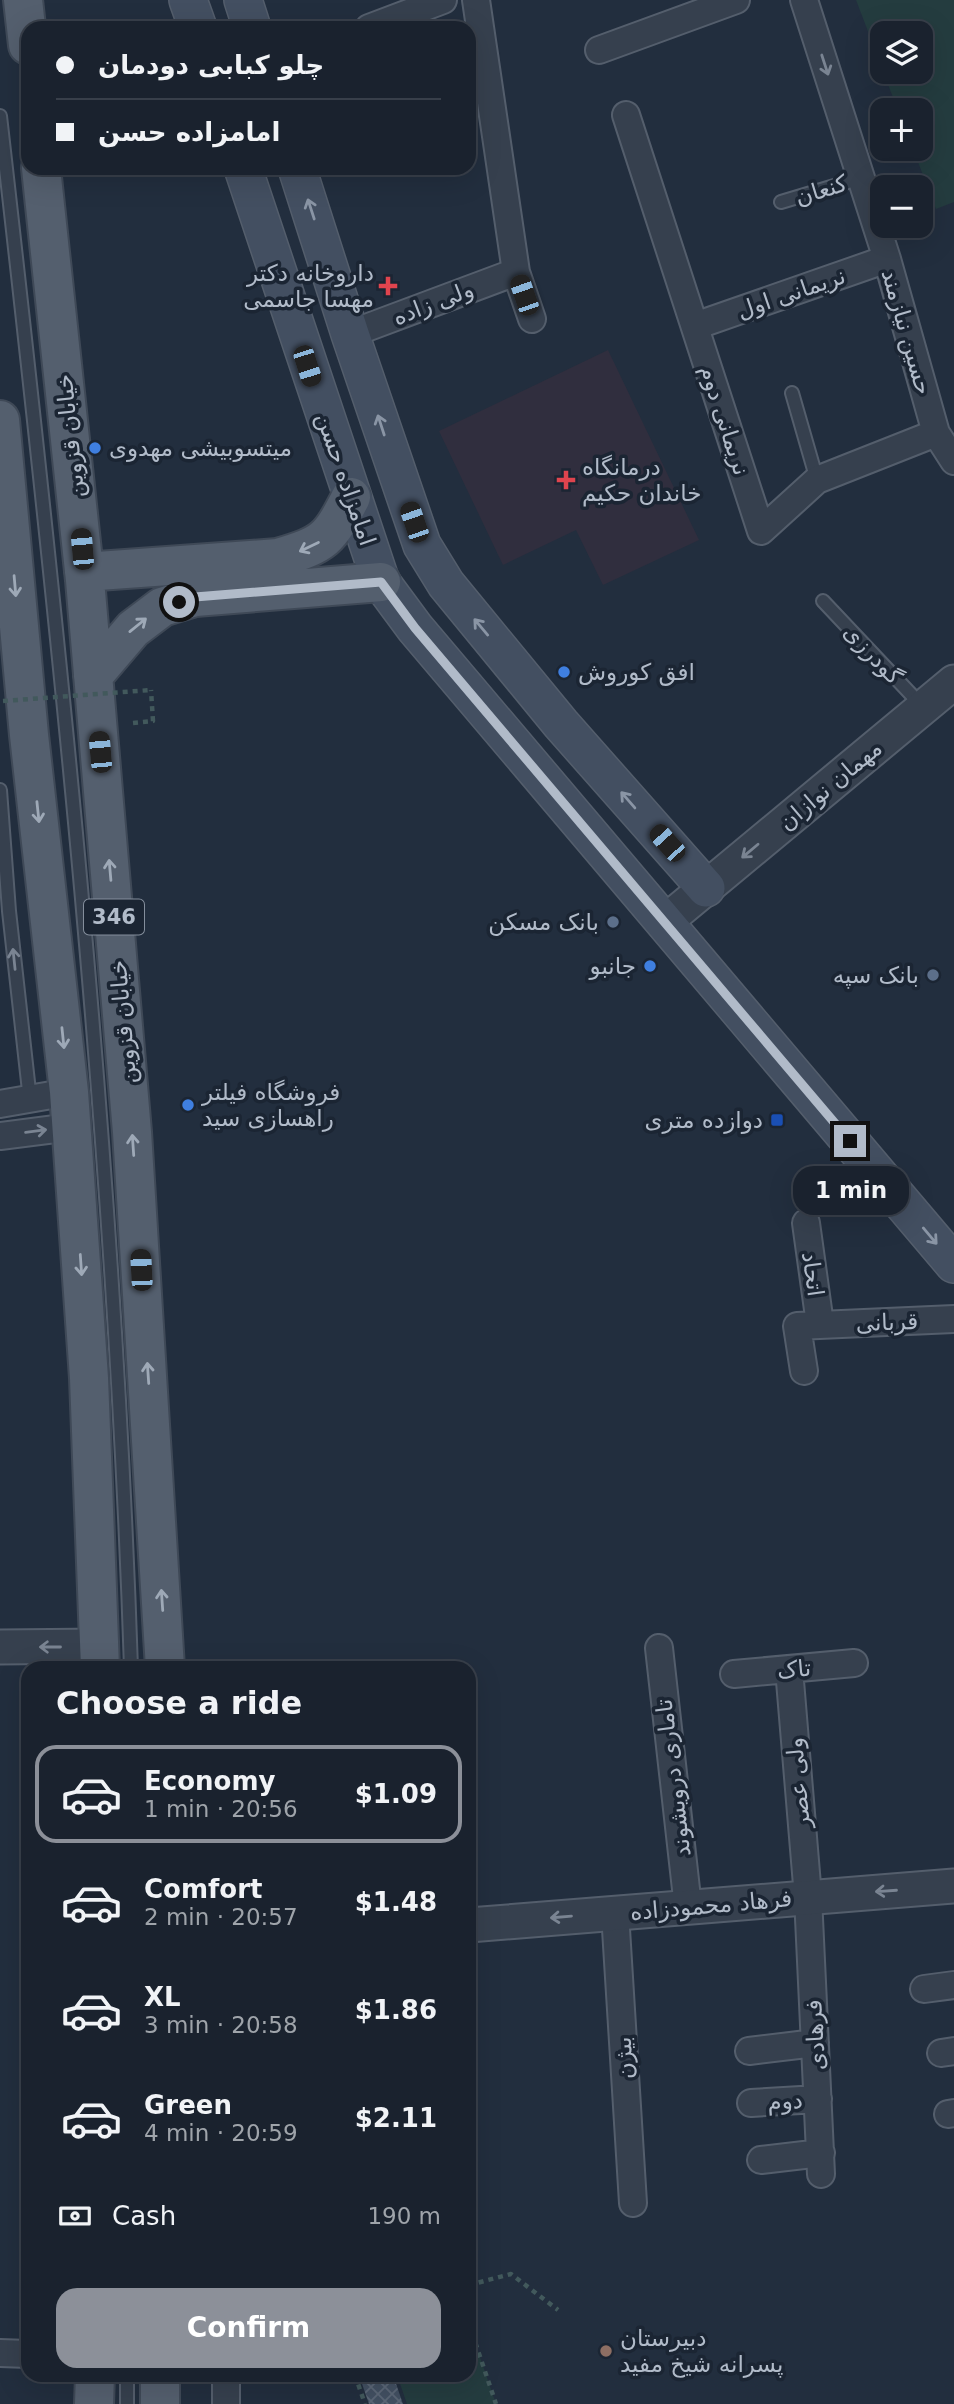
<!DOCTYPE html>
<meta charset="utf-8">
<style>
body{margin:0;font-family:"DejaVu Sans","Noto Sans Arabic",sans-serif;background:#232a36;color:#f1f3f6;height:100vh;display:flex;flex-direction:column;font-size:26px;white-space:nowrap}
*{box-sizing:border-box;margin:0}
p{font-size:23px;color:#9fa4aa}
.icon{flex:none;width:38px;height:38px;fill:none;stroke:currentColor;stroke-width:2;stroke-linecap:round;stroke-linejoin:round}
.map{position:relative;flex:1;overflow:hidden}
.panel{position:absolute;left:21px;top:1661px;width:455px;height:721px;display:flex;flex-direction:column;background:#1a222e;border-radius:21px;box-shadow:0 7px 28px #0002,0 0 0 2px #383f4a}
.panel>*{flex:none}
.banner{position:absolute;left:21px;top:21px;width:455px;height:154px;border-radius:21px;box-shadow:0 7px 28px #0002,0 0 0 2px #383f4a;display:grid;align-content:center;height:154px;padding:0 35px;background:#1a222e}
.tools{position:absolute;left:870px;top:21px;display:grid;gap:14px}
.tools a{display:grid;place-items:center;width:63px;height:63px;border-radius:14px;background:#1a222e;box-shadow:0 7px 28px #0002,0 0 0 2px #383f4a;font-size:35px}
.end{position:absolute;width:32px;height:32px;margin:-16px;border:9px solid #b1bbc9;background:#111;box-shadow:0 0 0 4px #111}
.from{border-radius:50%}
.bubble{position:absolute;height:49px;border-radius:21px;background:#1a222e;box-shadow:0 7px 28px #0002,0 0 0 2px #383f4a;font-size:23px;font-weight:800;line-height:49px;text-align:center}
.car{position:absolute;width:21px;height:42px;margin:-21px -10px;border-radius:9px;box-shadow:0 0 5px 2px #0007;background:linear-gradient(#222 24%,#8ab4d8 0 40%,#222 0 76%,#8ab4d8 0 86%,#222 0)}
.banner b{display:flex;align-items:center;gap:24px;height:66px;font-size:26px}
.banner b+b{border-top:2px solid #383f4a}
.banner i{width:18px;height:18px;background:#f1f3f6}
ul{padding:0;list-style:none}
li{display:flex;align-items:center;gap:21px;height:98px;margin:0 14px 10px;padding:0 21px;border:4px solid transparent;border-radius:21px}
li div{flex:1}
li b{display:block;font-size:26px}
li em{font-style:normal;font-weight:800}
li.active{border-color:#8c9099}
li>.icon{width:63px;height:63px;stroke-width:1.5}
h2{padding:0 35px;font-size:32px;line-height:84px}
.pay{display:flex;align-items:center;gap:18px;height:77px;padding:0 35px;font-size:26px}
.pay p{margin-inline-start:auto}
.cta{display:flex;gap:14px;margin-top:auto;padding:14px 35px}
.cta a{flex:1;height:80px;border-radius:21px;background:#8c9099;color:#fff;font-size:28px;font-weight:800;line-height:80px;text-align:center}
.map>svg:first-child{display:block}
.medical{fill:#302e3e}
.grass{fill:#243c3f}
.building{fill:url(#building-cross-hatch)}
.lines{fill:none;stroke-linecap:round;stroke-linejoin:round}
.service-casing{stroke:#545e6c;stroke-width:16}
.minor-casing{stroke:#545e6c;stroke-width:30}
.tertiary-casing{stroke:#545e6c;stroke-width:37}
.secondary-casing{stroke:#545e6c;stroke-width:40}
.primary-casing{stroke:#3f4957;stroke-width:42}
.path{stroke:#42595c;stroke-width:4.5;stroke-dasharray:5 5;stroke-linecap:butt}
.service{stroke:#36404e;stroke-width:12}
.minor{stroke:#36404e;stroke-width:26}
.tertiary{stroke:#36404e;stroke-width:33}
.secondary{stroke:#434f61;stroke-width:37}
.primary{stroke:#545f6e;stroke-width:38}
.path-bridge{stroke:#42595c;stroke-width:4.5;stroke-dasharray:5 5;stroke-linecap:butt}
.oneway{stroke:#7a8492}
.oneway2{stroke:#8a95a5}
.oneway3{stroke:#9ea9b7}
.route{stroke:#b1bbc9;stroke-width:9}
.health-dot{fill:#e0444e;stroke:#1b2533;stroke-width:2.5}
.shop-dot{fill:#3f7fe0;stroke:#1b2533;stroke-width:2.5}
.service-dot{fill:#5c6f8a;stroke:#1b2533;stroke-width:2.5}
.transit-dot{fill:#1a4fb4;stroke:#1b2533;stroke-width:2.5}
.education-dot{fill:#8d6e63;stroke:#1b2533;stroke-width:2.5}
.labels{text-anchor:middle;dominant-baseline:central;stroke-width:7;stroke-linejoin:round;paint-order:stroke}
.shield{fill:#1b2533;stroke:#848e9c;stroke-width:2}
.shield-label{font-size:21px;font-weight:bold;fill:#b1bbc9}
.street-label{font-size:23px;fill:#b1bbc9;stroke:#1b2533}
.poi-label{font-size:23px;fill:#b1bbc9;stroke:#1b2533;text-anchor:end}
</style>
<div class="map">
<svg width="954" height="2404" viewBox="0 0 954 2404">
<defs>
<pattern id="building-cross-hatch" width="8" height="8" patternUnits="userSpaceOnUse" patternTransform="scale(1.75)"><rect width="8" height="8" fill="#425062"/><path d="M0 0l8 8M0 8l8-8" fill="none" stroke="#5b6777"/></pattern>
</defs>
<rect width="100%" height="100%" fill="#222e3e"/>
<path class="medical" d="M608,350L699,540L603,585L576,530L503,565L439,431Z"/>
<path class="grass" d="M856,0H954V202L936,209L913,149H920V110H898L883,72H920V33H882V68Z
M469,2325L496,2404H407L397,2375H469Z"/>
<path class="building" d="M359,2375H393L403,2404H369Z"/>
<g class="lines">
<defs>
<path id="service" d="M0,116C59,632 114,1148 131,1668
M781,202L861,178
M792,393L817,480
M823,601L923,707
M0,790L9,911L30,1100
M127,2404V2375"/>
<path id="minor" d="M476,0L516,272L532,319
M804,0L887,259L936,433L954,461
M369,28L443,0
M599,50L736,0
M626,115L761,531L817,480L936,433
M695,326L887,259
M350,334L516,272
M0,1104L69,1092
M0,1136L71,1127
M806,1223L820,1324
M804,1371L797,1326L954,1319
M659,1648L688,1907
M789,1669L808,1897L821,2174
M734,1674L854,1663
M615,1913L633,2203
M924,1989L954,1985
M749,2051L815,2043
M941,2053L954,2051
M751,2103L818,2099
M948,2114L954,2113
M761,2160L821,2153
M0,2353L28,2354
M226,2375V2404"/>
<path id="tertiary" d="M665,922L954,682
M0,1647L100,1646
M469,1925L954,1886"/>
<path id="secondary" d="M188,0L198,28
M243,0L252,28
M243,168L381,582L415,628L954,1264
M297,168L350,334L422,545L446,584L561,724L706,888"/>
<path id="primary" d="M23,0L28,45
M41,168L85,580L132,1132L165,1668
M0,420L29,735L69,1092L89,1378L100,1668
M84,572L278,558C325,544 329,540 351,497
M93,676L133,629L162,607L195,597L381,582
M94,2404L95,2375
M160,2404V2375"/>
</defs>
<use href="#service" class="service-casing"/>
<use href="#minor" class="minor-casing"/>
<use href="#tertiary" class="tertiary-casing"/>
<use href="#secondary" class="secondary-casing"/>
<use href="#primary" class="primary-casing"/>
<path class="path" d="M133,723L153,721L151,690
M469,2285L511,2274L558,2310
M469,2324L496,2404
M355,2375L365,2404
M253,2380L269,2375"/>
<use href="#service" class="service"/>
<use href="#minor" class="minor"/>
<use href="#tertiary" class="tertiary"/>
<use href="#secondary" class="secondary"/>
<use href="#primary" class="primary"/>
<path class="path-bridge" d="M3,701L151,690"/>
</g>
<defs><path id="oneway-shaft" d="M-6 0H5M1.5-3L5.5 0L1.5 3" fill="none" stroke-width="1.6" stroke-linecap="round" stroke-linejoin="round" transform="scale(1.75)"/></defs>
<g class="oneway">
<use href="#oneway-shaft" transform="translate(825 65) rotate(72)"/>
<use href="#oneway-shaft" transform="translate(750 851) rotate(140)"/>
<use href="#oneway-shaft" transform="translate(14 959) rotate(-96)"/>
<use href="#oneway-shaft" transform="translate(36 1131) rotate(-7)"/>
<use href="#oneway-shaft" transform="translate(50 1647) rotate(180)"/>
<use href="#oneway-shaft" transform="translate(886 1891) rotate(176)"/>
<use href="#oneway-shaft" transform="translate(561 1917) rotate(175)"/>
</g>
<g class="oneway2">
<use href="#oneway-shaft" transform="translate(311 209) rotate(-108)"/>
<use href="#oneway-shaft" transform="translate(381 425) rotate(-108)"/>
<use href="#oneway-shaft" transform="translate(481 627) rotate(-130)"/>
<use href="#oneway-shaft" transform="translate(628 800) rotate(-131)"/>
<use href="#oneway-shaft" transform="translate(930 1236) rotate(50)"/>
</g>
<g class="oneway3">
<use href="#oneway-shaft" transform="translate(309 547) rotate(154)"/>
<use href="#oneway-shaft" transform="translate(15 586) rotate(85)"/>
<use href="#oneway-shaft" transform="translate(138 625) rotate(-39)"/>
<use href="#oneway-shaft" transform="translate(38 812) rotate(84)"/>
<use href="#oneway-shaft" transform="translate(110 870) rotate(-95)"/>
<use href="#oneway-shaft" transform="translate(63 1038) rotate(84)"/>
<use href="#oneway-shaft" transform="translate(133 1145) rotate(-94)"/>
<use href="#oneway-shaft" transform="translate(81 1265) rotate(86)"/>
<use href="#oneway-shaft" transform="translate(148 1373) rotate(-94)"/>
<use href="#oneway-shaft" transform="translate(162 1600) rotate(-94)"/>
</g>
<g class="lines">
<path class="route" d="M179,602L195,597L381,582L415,628L850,1141"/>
</g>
<g class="health-dot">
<path d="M384.5 275.5h7v7h7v7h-7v7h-7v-7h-7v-7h7z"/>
<path d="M562.5 469.5h7v7h7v7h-7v7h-7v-7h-7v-7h7z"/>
</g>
<g class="shop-dot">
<circle cx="95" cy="448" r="7"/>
<circle cx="564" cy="672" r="7"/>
<circle cx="650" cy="966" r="7"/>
<circle cx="188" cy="1105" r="7"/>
</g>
<g class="service-dot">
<circle cx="613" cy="922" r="7"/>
<circle cx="933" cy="975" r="7"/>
</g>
<rect class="transit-dot" x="770" y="1113" width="14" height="14" rx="3.5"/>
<circle class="education-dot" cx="606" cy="2351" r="7"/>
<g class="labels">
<rect class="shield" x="84" y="899.5" width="60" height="35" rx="5"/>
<g class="shield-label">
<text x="114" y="917">346</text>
</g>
<g class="street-label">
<text transform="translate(821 190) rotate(-17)">کنعان</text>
<text transform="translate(791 293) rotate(-19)">نریمانی اول</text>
<text transform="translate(433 303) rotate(-21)">ولی زاده</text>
<text transform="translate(907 332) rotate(74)">حسین نیازمند</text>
<text transform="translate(725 420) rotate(72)">نریمانی دوم</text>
<text transform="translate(70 436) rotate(-96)">خیابان قزوین</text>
<text transform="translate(346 479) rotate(71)">امامزاده حسن</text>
<text transform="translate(873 654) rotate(47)">گودرزی</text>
<text transform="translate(830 785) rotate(-40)">مهمان نوازان</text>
<text transform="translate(123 1022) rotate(-95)">خیابان قزوین</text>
<text transform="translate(813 1274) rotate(82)">اتحاد</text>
<text transform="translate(887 1322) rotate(-2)">قربانی</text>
<text transform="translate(794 1669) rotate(-5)">تاک</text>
<text transform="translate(673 1778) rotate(-97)">تاماری درویشوند</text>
<text transform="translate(798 1783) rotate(-95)">ولی عصر</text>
<text transform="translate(711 1905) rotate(-5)">فرهاد محمودزاده</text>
<text transform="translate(815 2035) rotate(-93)">فرهادی</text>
<text transform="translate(624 2058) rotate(-94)">بیژن</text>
<text transform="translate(785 2101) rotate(-4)">دوم</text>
</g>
<g class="poi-label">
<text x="374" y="273">داروخانه دکتر<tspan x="374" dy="26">مهسا جاسمی</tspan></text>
<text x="109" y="448" text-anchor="start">میتسوبیشی مهدوی</text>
<text x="582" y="467" text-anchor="start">درمانگاه<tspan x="582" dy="26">خاندان حکیم</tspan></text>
<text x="578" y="672" text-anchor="start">افق کوروش</text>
<text x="599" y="922">بانک مسکن</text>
<text x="636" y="966">جانبو</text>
<text x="919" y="975">بانک سپه</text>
<text x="202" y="1092" text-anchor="start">فروشگاه فیلتر<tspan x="202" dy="26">راهسازی سید</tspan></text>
<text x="763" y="1120">دوازده متری</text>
<text x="620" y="2338" text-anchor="start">دبیرستان<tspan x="620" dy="26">پسرانه شیخ مفید</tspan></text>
</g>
</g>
</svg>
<div class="tools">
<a><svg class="icon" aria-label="layers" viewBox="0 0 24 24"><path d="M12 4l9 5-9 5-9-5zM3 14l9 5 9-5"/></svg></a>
<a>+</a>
<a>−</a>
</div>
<i class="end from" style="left:179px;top:602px"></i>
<i class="end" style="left:850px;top:1141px"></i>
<div class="bubble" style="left:793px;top:1166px;width:116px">1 min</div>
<i class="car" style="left:524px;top:295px;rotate:341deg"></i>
<i class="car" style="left:307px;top:366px;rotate:162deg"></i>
<i class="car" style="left:414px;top:522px;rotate:341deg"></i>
<i class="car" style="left:82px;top:549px;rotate:355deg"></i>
<i class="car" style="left:100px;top:752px;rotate:355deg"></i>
<i class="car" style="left:667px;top:843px;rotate:318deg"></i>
<i class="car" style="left:141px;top:1270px;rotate:357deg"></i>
<div class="banner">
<b><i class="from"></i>چلو کبابی دودمان</b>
<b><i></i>امامزاده حسن</b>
</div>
<section class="panel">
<h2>Choose a ride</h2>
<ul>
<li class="active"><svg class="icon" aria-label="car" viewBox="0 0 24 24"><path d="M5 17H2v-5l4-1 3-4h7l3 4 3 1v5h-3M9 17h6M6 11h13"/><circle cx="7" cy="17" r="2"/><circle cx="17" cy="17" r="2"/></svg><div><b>Economy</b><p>1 min · 20:56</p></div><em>$1.09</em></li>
<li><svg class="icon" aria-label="car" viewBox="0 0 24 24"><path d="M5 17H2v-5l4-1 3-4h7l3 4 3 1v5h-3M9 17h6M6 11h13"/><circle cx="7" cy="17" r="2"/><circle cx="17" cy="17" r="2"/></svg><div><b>Comfort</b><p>2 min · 20:57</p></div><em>$1.48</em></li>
<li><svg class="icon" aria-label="car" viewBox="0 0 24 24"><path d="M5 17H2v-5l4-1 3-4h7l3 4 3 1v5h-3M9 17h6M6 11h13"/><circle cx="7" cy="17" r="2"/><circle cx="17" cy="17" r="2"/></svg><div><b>XL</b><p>3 min · 20:58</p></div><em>$1.86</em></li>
<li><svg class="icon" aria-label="car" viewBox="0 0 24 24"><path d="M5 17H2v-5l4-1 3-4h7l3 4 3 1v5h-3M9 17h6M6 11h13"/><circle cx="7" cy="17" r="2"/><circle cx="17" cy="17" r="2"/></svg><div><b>Green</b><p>4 min · 20:59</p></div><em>$2.11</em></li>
</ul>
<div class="pay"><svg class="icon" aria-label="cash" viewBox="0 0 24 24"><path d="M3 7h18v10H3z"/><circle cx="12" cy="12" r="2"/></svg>Cash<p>190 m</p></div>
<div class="cta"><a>Confirm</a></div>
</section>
</div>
